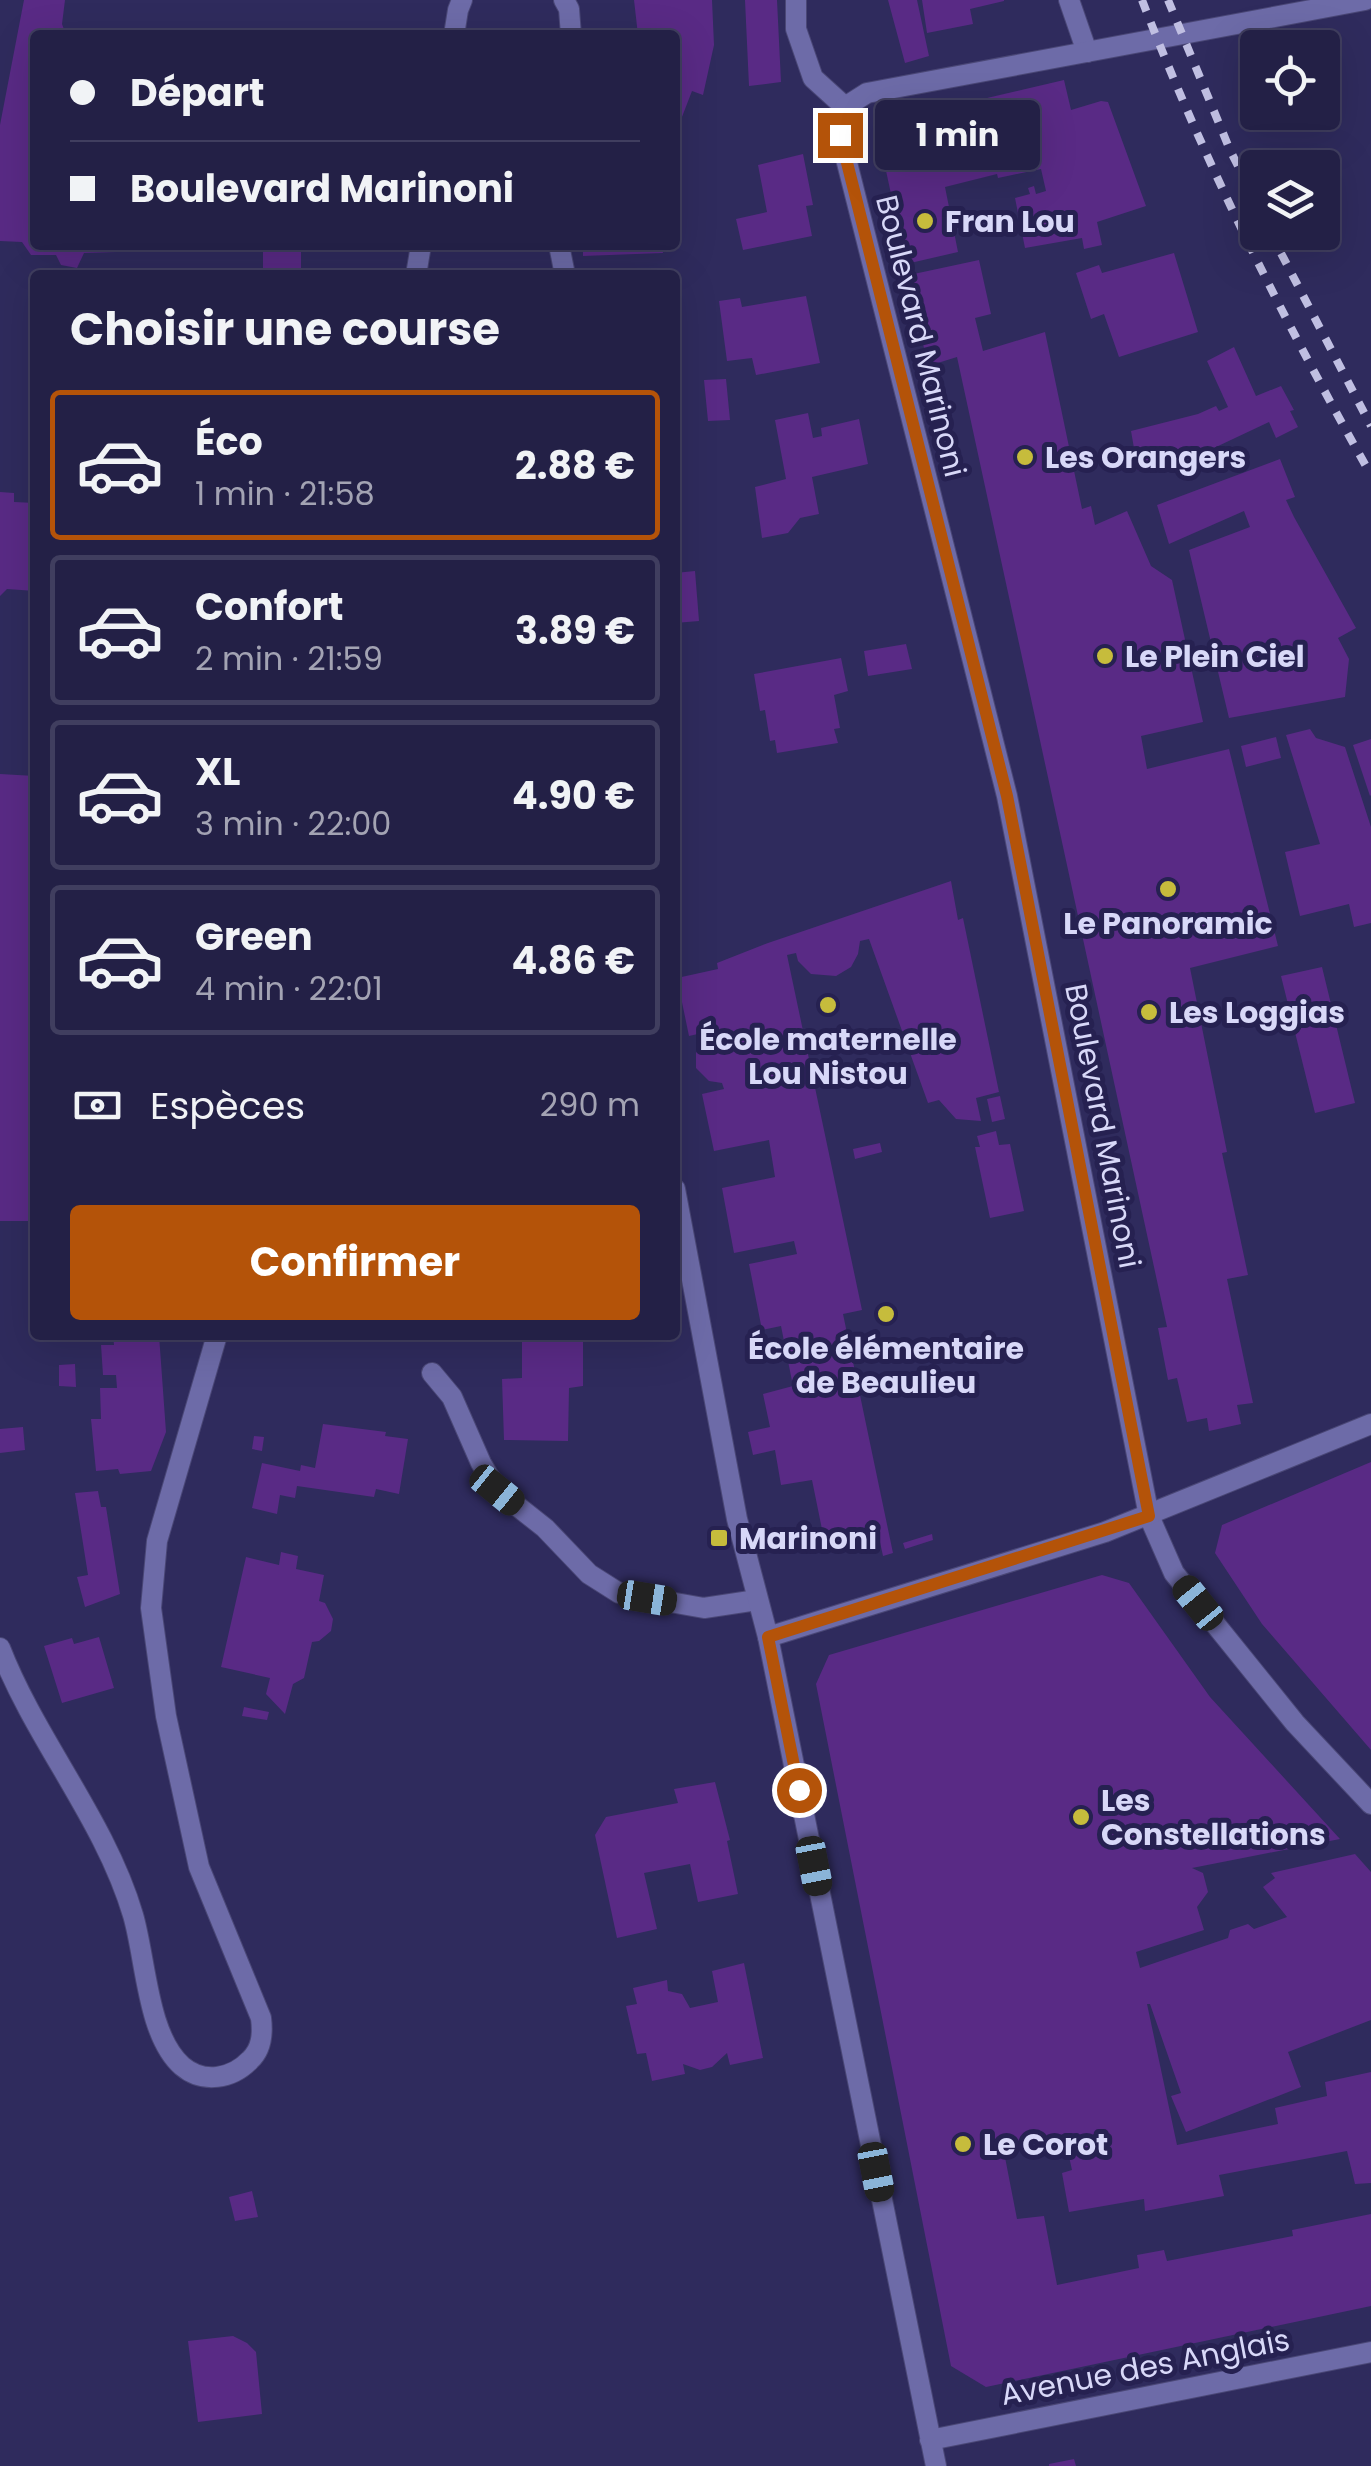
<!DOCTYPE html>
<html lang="fr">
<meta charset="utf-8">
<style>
body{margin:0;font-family:Poppins,sans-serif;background:#2b284d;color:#f1f3f6;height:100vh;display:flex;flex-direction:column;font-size:38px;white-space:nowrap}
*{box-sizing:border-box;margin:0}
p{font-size:32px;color:#a3a3b3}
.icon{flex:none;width:55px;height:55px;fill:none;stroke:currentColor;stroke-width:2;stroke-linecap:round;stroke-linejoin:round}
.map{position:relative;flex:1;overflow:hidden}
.side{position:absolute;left:30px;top:270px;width:650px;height:1070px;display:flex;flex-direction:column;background:#232046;border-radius:10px;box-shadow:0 10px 40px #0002,0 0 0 2px #403e5f}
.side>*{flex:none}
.banner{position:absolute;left:30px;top:30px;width:650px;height:220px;border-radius:10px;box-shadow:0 10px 40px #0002,0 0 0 2px #403e5f;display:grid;align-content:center;height:220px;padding:0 40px;background:#232046}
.fabs{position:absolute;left:1240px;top:30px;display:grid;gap:20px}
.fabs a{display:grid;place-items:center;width:100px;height:100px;border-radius:10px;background:#232046;box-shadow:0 10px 40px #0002,0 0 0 2px #403e5f;font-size:50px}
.end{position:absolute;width:45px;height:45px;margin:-22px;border:12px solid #b45309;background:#fff;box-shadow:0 0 0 5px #fff}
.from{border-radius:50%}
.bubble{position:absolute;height:70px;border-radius:10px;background:#232046;box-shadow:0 10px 40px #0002,0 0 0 2px #403e5f;font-size:32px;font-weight:700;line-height:70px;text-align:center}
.car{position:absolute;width:30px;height:60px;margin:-30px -15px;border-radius:12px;box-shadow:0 0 8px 2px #0007;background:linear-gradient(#222 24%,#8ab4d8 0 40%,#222 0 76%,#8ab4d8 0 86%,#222 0)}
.banner b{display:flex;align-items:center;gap:35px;height:95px;font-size:38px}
.banner b+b{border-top:2px solid #403e5f}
.banner i{width:25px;height:25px;background:#f1f3f6}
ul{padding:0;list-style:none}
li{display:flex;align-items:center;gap:30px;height:150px;margin:0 20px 15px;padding:0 20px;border:5px solid #403e5f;border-radius:10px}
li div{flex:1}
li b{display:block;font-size:38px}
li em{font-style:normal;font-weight:700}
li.current{border-color:#b45309}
li>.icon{width:90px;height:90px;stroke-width:1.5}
h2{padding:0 40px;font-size:45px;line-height:120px}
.pay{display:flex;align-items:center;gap:25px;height:110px;padding:0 40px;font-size:38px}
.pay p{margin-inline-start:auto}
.button{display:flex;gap:20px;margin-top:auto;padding:20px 40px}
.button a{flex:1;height:115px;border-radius:10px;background:#b45309;color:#fff;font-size:40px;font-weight:700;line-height:115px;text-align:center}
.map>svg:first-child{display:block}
.building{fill:#592a85}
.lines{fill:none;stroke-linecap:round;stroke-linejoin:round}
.service-casing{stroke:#4a4776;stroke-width:22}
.minor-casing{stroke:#4a4776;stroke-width:22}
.tertiary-casing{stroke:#4a4776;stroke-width:22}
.service{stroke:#6d6ba8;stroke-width:20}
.minor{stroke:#6d6ba8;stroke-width:20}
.tertiary{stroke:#6d6ba8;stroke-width:20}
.rail{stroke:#c0bfe2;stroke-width:8;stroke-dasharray:12 12;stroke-linecap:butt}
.route{stroke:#b45309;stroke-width:12}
.poi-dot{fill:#c6bc3c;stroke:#262151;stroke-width:4}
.labels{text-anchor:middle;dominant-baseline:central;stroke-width:10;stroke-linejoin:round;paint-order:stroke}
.poi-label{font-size:30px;font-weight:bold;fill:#d8d8f8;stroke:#262151;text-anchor:start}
.street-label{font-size:30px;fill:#d8d8f8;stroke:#262151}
</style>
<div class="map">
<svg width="1371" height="2466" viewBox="0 0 1371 2466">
<rect width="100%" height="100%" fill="#2f2b5d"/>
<path class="building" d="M24,0H65L62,24L66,35H35V245H117V252L84,253L77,268L61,265L56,255H31L22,242L0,241V125Z
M634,0H712L714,45L703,95L692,91L675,135V35H638Z
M745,0H777L781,82L749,86Z
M888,0H917L929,56L905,63Z
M922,0H1004V1L970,9L973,24L927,33Z
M1322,58H1326L1333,86L1322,88Z
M1064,80L1071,110L1101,101L1108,102L1146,206L1097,222L1102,245L1084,249L1082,238L1025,248L1015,198L1030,194L1028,188L1034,186L1036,194L1046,191L1041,169L998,178L997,174L945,187L958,252L906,264L876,124Z
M803,154L813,205L806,206L812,236L743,250L736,219L767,212L758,165Z
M263,245H301V275H263Z
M583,245H662L663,253L583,256Z
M1174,253L1198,332L1119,357L1104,314L1091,319L1076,273L1099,265L1102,273Z
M979,260L991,314L975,318L983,351L1045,332L1082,509L1091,506L1095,525L1127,511L1151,566L1172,580L1203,722L1141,736L1147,769L1229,749L1278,946L1190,968L1227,1152L1222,1153L1248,1275L1227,1279L1253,1403L1237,1405L1241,1424L1209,1431L1207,1418L1187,1422L1177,1378L1168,1380L1158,1328L1167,1327L957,357L928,366L919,326L928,324L925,307L917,309L909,275Z
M806,296L820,363L756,375L752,358L727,361L719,301L740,298L742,307Z
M1234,347L1256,396L1281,386L1294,410L1290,411L1298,427L1276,438L1269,422L1216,447L1138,471L1131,431L1198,414L1216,406L1219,411L1228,407L1207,361Z
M726,379L730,420L708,421L704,380Z
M808,413L813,438L822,436L821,428L859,419L868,464L812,477L819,514L800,518L788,533L762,538L755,487L786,479L775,420Z
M1280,459L1295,497L1286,500L1294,517L1356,628L1338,638L1349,659L1345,697L1229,718L1189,550L1250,527L1244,511L1169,544L1157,505Z
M0,492L14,493V502L35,503V591L7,589L0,596Z
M695,571L699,621L675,623V573Z
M906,644L912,669L868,676L864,651Z
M841,658L848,691L834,695L840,728L834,729L838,743L777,753L775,740L770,741L765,710L760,711L754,674Z
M1310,729L1316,738L1345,747L1371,827V923L1354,927L1349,904L1300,916L1285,852L1320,844L1286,735Z
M1276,737L1281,758L1246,767L1241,746Z
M1371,739V795L1370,796L1353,745Z
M0,774L35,776V1221H0Z
M951,881L958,920L963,918L999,1092L976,1098L981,1121L956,1119L939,1100L928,1103L869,939L860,941L858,954L851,967L836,976L811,974L798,961L796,953L787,955L862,1310L843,1314L893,1553L883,1556L878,1533L840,1540V1536L824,1539L812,1480L781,1485L775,1450L753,1455L748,1432L770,1427L763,1394L793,1386L781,1326L762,1330L749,1264L797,1254L794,1241L734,1253L722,1188L775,1177L769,1140L714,1151L702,1094L724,1089L722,1083L709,1081L696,1068V1053L700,1046L713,1038L711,1031L689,1036L677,978L718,969L717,963L768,943Z
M1322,967L1355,1103L1315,1113L1281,976Z
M1000,1096L1005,1119L992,1122L987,1099Z
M996,1131L999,1145L1010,1144L1024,1211L990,1218L975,1147H980L977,1136Z
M880,1143L882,1152L855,1159L853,1149Z
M113,1335H159L166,1432L151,1471L120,1474L118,1469L96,1471L91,1419H101L100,1388H117L116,1375H103L101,1345H114Z
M583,1341V1386L569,1388L568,1441L504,1440L502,1379L522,1378V1342Z
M75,1364L76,1387L59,1386V1365Z
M323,1424L386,1432L385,1436L408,1439L399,1494L376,1489L374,1497L297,1486L295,1498L280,1495L277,1514L252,1508L262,1463L300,1471L301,1465L315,1468Z
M23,1427L25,1450L0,1453V1429Z
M254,1436L264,1437L262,1451L252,1449Z
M1371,1462V1750L1262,1624L1215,1553L1222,1525Z
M98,1491L101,1507H106L120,1594L85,1607L77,1577L88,1575L75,1493Z
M932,1534L933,1540L905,1549L903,1543Z
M281,1552L298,1556L296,1569L324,1575L319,1601L325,1603L333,1619L331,1631L319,1641L312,1642L304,1678L293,1684L285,1714L266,1694L270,1678L221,1667L246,1557L279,1565Z
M1102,1575L1129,1583L1210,1697L1340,1839L1192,1868L1203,1873L1208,1892L1197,1907L1204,1930L1136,1952L1140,1968L1228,1938L1230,1930L1248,1924L1254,1929L1287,1917L1263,1887L1275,1878L1271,1873L1355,1854L1371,1872V2020L1288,2052L1301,2087L1186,2132L1171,2096L1181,2093L1150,2004H1147L1177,2145L1278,2124L1275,2108L1327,2096L1325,2082L1371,2072V2183L1355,2184L1347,2151L1219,2175L1224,2196L1145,2211L1144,2199L1069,2212L1062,2173L1072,2170L1064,2134L1003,2147L1017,2219L1044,2216L1057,2285L1139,2268L1137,2255L1164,2250L1167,2261L1293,2236L1292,2230L1371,2214V2306L986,2387L951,2366L816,1684L829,1655Z
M99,1637L114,1688L62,1703L44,1646L72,1638L74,1644Z
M244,1707L269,1712L267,1720L242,1716Z
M715,1782L730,1840L727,1841L738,1894L698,1902L690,1864L644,1873L657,1929L617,1938L595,1835L606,1817L678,1803L674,1789Z
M744,1963L763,2058L730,2065L727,2053L712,2067L700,2070L683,2064L685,2074L652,2081L646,2053L637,2054L626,2006L637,2004L633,1988L667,1980L668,1991L682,1994L690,2008L718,2002L712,1971Z
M252,2191L258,2217L235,2221L229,2197Z
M233,2336L247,2343L256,2352L262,2414L198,2422L188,2341Z
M1074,2459L1076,2466H1049V2464Z"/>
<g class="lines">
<defs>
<path id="service" d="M796,0V29L813,78L845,107
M1069,0L1087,52
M432,1373L452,1397L481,1463L497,1490L545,1528L589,1574L619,1593L704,1608L757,1600"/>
<path id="minor" d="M1365,0L867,93L845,107L840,135L1007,796L1149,1516L1174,1573L1295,1723L1371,1804
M768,1637L936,2466
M930,2440L1371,2352"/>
<path id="tertiary" d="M564,0L569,9L571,35
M454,35L458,10L462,0
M559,245L565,275
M416,275L421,245
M675,1189L737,1519L768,1637L1105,1532L1371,1424
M0,1648C36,1741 105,1820 133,1915C146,1959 147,2035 182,2066C203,2084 232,2079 250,2060C262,2049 263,2034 261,2018L199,1867L166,1716L151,1608L157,1541L217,1335"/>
</defs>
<use href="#service" class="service-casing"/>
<use href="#minor" class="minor-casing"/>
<use href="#tertiary" class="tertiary-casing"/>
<use href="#service" class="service"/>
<use href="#minor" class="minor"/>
<use href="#tertiary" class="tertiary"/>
<path class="rail" d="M1142,0C1205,164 1285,323 1371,475
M1168,0L1230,150L1258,206
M1270,232L1371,426"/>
</g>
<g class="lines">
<path class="route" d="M799,1790L768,1637L1149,1516L1007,796L840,135"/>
</g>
<g class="poi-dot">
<circle cx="925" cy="221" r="10"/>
<circle cx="1025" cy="457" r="10"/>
<circle cx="1105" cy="656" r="10"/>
<circle cx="1168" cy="889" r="10"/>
<circle cx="828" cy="1005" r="10"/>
<circle cx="1149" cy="1012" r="10"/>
<circle cx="886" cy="1314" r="10"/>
<rect x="709" y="1528" width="20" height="20" rx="5"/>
<circle cx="1081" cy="1817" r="10"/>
<circle cx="963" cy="2144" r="10"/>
</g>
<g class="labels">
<g class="poi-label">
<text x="945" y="221">Fran Lou</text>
<text x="1045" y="457">Les Orangers</text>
<text x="1125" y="656">Le Plein Ciel</text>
<text x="1168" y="923" text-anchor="middle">Le Panoramic</text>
<text x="1169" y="1012">Les Loggias</text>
<text x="828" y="1039" text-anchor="middle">École maternelle<tspan x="828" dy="34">Lou Nistou</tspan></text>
<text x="886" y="1348" text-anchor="middle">École élémentaire<tspan x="886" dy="34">de Beaulieu</tspan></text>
<text x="739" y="1538">Marinoni</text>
<text x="1101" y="1800">Les<tspan x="1101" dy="34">Constellations</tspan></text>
<text x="983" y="2144">Le Corot</text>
</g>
<g class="street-label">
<text transform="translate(921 336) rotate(76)">Boulevard Marinoni</text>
<text transform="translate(1103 1126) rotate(79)">Boulevard Marinoni</text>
<text transform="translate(1145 2367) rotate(-11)">Avenue des Anglais</text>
</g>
</g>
</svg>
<div class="fabs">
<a><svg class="icon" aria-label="locate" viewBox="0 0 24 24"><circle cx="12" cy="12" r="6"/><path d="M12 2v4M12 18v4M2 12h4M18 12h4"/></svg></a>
<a><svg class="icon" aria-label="layers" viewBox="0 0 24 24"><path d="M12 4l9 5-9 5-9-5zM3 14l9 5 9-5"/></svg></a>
</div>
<i class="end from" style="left:799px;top:1790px"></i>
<i class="end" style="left:840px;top:135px"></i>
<div class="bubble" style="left:875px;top:100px;width:165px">1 min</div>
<i class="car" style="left:497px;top:1490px;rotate:129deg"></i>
<i class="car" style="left:647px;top:1598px;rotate:99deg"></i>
<i class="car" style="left:1198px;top:1603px;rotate:321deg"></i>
<i class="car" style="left:814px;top:1866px;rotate:169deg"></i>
<i class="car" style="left:876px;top:2172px;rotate:169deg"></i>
<div class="banner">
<b><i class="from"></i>Départ</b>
<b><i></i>Boulevard Marinoni</b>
</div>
<section class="side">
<h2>Choisir une course</h2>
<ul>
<li class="current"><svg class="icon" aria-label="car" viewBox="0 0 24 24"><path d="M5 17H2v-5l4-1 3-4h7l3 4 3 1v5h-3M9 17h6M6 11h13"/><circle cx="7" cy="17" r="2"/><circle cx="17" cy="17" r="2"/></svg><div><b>Éco</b><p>1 min · 21:58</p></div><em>2.88 €</em></li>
<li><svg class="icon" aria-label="car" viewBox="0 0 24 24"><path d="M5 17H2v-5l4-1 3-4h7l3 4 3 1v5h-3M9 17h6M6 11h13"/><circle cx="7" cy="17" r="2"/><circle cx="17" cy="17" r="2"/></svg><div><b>Confort</b><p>2 min · 21:59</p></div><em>3.89 €</em></li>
<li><svg class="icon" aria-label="car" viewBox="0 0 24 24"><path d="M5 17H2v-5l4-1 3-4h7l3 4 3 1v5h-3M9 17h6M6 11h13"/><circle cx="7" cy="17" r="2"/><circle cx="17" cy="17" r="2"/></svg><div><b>XL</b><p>3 min · 22:00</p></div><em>4.90 €</em></li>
<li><svg class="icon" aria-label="car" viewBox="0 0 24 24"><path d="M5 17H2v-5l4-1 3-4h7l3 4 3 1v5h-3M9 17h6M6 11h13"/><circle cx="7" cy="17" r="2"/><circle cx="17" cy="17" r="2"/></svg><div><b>Green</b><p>4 min · 22:01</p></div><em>4.86 €</em></li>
</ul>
<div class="pay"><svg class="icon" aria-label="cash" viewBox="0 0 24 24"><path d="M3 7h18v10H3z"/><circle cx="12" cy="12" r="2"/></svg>Espèces<p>290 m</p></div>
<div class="button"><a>Confirmer</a></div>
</section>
</div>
